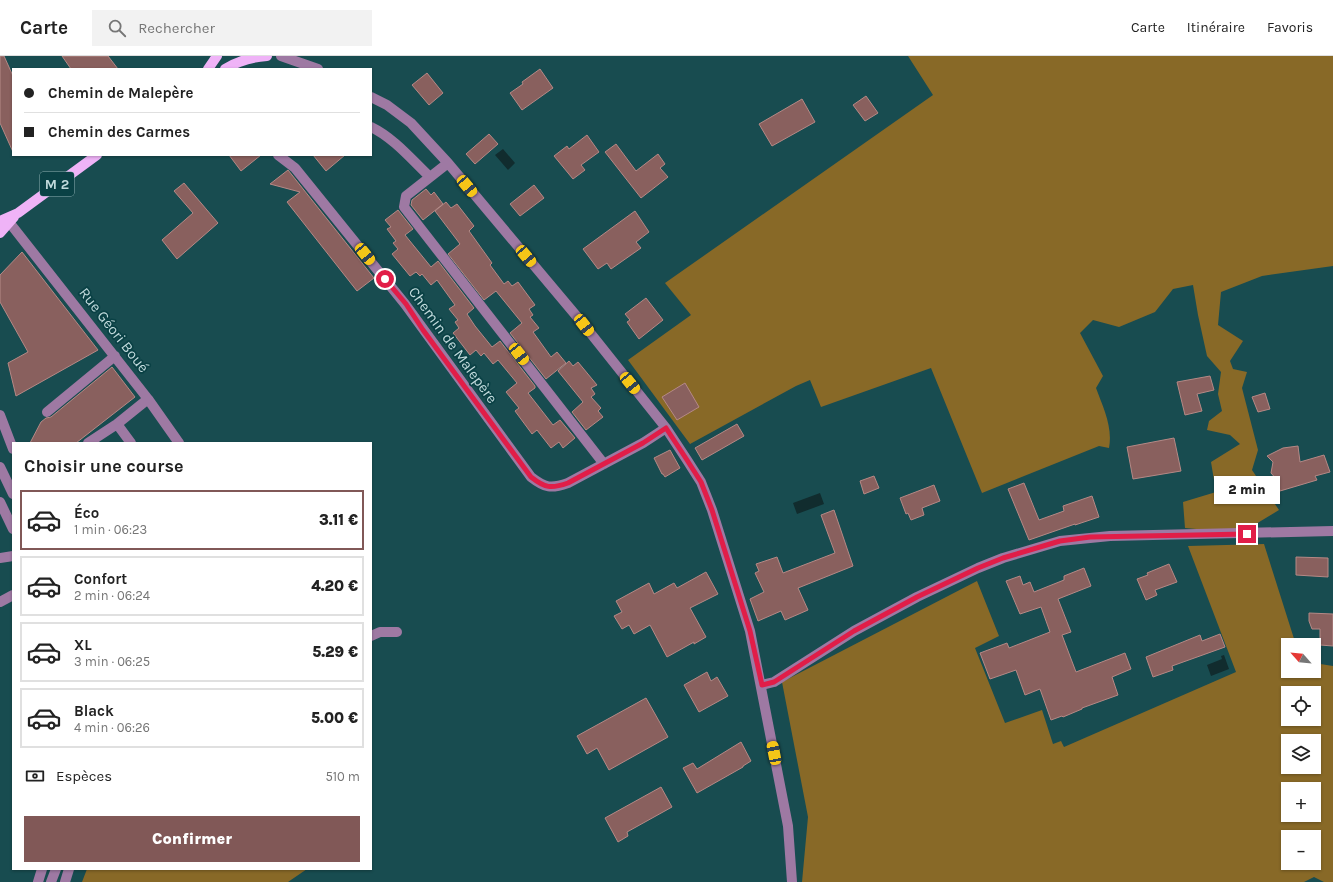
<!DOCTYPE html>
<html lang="fr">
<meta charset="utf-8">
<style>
body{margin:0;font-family:Karla,sans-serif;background:#f2f2f2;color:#222;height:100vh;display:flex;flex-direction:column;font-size:15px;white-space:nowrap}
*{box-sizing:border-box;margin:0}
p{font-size:13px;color:#767676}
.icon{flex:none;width:22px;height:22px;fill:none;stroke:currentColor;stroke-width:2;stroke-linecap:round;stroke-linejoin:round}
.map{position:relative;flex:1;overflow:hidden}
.drawer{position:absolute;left:12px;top:386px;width:360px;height:428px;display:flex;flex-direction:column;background:#fff;border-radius:0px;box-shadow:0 1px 3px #0004}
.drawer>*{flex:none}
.top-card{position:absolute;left:12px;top:12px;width:360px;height:88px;border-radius:0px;box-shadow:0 1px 3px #0004;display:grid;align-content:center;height:88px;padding:0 12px;background:#fff}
.needle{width:26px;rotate:297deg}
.fabs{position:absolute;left:1281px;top:582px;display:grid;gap:8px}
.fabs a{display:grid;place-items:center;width:40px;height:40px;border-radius:0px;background:#fff;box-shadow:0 1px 3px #0004;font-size:20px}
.end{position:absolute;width:18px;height:18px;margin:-9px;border:5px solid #e11d48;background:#fff;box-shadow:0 0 0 2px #fff}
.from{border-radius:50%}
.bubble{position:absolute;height:28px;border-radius:0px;background:#fff;box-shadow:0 1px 3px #0004;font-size:13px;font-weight:800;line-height:28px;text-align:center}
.car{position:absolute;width:12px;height:24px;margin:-12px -6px;border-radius:5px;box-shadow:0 0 3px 1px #0007;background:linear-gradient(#f5c518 24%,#345 0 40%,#f5c518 0 76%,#345 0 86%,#f5c518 0)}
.top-card b{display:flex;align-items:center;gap:14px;height:38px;font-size:15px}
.top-card b+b{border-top:1px solid #e0e0e0}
.top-card i{width:10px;height:10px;background:#222}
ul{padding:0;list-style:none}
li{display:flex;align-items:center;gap:12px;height:60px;margin:0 8px 6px;padding:0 4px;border:2px solid #e0e0e0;border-radius:0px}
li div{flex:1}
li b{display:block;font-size:15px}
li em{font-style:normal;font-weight:800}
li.active{border-color:#815857}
li>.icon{width:36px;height:36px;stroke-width:1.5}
h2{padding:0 12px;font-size:18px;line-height:48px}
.pay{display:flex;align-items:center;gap:10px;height:44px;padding:0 12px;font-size:15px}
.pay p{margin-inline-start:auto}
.cta{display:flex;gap:8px;margin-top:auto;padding:8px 12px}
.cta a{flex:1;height:46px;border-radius:0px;background:#815857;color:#fff;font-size:16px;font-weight:800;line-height:46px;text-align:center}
header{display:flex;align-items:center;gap:24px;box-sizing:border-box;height:56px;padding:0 20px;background:#fff;border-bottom:1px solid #e0e0e0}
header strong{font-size:19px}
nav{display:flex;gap:22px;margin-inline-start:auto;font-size:14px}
.search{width:280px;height:36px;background:#f2f2f2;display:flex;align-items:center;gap:10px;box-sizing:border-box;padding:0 14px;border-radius:0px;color:#767676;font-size:15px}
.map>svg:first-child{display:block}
.green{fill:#886927;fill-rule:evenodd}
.water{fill:#112c2e}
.building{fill:#89605e;stroke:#b58986}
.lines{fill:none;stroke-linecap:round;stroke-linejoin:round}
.minor{stroke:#9e79a3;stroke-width:10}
.major{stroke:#efb3f7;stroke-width:10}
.route{stroke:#e11d48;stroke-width:5}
.labels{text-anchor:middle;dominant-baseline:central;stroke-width:3.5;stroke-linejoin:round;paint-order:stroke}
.shield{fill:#0a4145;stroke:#8aacaf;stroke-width:1}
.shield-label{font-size:14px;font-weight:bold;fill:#c1dadc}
.street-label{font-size:15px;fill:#c1dadc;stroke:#0a4145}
</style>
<header>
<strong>Carte</strong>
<div class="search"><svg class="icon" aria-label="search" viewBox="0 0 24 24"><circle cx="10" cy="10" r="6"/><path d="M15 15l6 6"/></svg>Rechercher</div>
<nav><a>Carte</a><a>Itinéraire</a><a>Favoris</a></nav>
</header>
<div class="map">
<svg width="1333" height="826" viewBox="0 0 1333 826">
<rect width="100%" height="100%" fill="#184c50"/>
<path class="green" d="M908,0H1333V210L1262,220L1221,236L1218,269L1243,285L1230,305L1233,313L1247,316L1242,332L1258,394L1252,414L1279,454L1241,477L1185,472L1183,446L1216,436L1211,406L1240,388L1230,379L1207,374L1209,365L1222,355L1218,338L1221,316L1207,300L1198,259L1193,229L1173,233L1155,256L1119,271L1093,264L1080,277L1103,320L1096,332C1103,351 1113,371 1109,392L1099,390L982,437L931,312L821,351L810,324L796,330L690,388L628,304L691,259L665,227L933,39Z
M1264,488L1296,589H1288V615H1314V607L1333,610V826H1324L1314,821L1304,826H802L808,761L782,626L977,525L999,580L975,592L1005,667L1042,654L1053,688L1061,685L1064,691L1236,616L1188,490ZM1288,637H1314V663H1288ZM1288,685H1314V711H1288ZM1288,733H1314V759H1288ZM1288,781H1314V807H1288Z
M87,813H307L288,826H82Z"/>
<path class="water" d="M503,93L515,107L508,114L495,99Z
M820,437L824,448L797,458L793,447Z
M1224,599L1229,613L1211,620L1207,609L1222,603L1221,600Z"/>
<path class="building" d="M0,0H4L13,20V96L0,67Z
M62,0H108L118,13H71Z
M540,13L553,32L522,54L510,37L523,28L522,26Z
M427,17L443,37L429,49L412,29Z
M866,40L878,57L865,65L853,49Z
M802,43L815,66L772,90L759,68Z
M489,78L498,88L475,108L466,98Z
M587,79L599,96L581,109L585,114L573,123L554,100L567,90L569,93Z
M616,88L636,115L658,98L665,108L660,112L668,121L641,142L605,96Z
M229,99H261L241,115Z
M313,99H345L326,115Z
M288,114L374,222L357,235L287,146L300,136L270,128Z
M184,127L218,167L177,203L162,184L193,157L174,135Z
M534,129L544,142L520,160L510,148Z
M426,133L431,139L434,136L443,148L423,164L411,149L412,144Z
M446,146L451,152L457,148L474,170L469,175L492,207L490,209L504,228L508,225L512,230L518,226L535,249L529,253L533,259L530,261L539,272L533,276L551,301L557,296L566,307L546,323L510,277L522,267L496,235L484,244L448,198L460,188L435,155Z
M398,154L413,173L405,179L431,211L438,205L474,252L467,258L475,270L492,291L500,285L535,330V332L528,337L553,369L560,364L575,382L563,392L559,386L551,392L537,374L532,378L515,355L519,352L506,336L517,327L498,304L493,308L484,297L481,300L476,294L470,299L453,277L459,272L455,266L458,264L449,253L455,249L437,224L431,229L422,218L420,220L416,216L410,220L392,198L398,193L393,187L396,185L387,173L391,171L385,164Z
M635,155L649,176L636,186L641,192L611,213L607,207L598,213L583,193Z
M22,196L98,294L16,340L8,307L28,296L0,246V219Z
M646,242L663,264L639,283L627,266L630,264L625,258Z
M569,305L573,310L578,306L597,329L591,332L595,338L591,341L601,352L598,355L603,361L586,374L572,356L583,346L558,315Z
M112,311L135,341L76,387H30L41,366L46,362L51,361Z
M1210,320L1214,334L1197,338L1202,355L1185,359L1177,326Z
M685,327L699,351L677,364L662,341Z
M1265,337L1270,353L1258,356L1252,341Z
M737,368L744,380L702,404L695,392Z
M1174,382L1181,415L1133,423L1127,391Z
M1298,390L1300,406L1324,399L1330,416L1315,420L1317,424L1280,435L1278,425L1271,417L1273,406L1267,400L1283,392Z
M670,394L680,412L665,421L663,418H662L654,402Z
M874,420L879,432L864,438L860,425Z
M1024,427L1039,464L1064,455L1063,450L1092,440L1099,461L1075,469V468L1029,484L1008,433Z
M934,429L940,445L922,452L924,459L911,464L908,457L906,458L900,442Z
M834,454L853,510L798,532L808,554L785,564L781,555L758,565L750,543L764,536L755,517L759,515L756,508L777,501L783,517L835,497L821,459Z
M1296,501L1328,502V521L1296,519Z
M1169,508L1177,526L1155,534L1157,539L1146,544L1137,523L1148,519L1147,517Z
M1084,512L1091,530L1058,543L1071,576L1062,579L1076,616L1125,597L1131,613L1112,621L1118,639L1082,652V653L1063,661L1062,660L1051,664L1040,633L1025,639L1016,614L990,623L980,597L1007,587L1009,592L1050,576L1041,551L1020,558L1006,525L1020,520L1023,529L1030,526L1034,536L1064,524V520Z
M706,516L718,538L690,552L706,581L694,588V586L667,601L650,569L634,578L629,569L622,573L614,560L622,556L616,545L649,527L654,538L674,527L677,532Z
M1309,557L1333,558V590L1320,589V573H1312L1309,565Z
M1220,578L1225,591L1172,610L1173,614L1153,621L1146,601L1200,579L1202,585Z
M707,616L711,625L717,621L728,640L699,656L684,629Z
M646,642L668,681L609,714L597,692L587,698L577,680Z
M741,686L751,705L743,710V711L697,737L683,712L693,707L697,713Z
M661,731L672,751L627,776L628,780L618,786L605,762Z"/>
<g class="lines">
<path class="minor" d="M281,0L318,13
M371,41L387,49L411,67L448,107L584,269L666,372L687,404L701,426L712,454L750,575L788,770L792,826
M371,71C394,82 412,104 430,121
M278,99L295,112L405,248L531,421C545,432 551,433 568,427L643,387L666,372
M448,107L406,140L404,151L604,408
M9,166L148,343L117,368L88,387
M148,343L179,387
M47,356L115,300
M0,359L13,393
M117,368L131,387
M0,411L13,438
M0,446L13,473
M0,502L13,500
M0,546L13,539
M371,580L380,576H397
M762,629L774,626L854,575L917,541L978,512L1003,502L1060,485L1110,480L1333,475
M38,826L42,813
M51,826L56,813
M65,826L69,813"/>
<path class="major" d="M208,13L217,0
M225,13C238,5 252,1 267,0
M0,165L18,157L97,99
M0,177L14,161"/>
</g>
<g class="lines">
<path class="route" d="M385,223L406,248L423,274L531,421C545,432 551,433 568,427L643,387L666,372L687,404L701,426L712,454L750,575L762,629L774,626L854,575L917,541L978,512L1003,502L1060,485L1090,481L1247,478"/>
</g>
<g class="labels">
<rect class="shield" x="40" y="116" width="34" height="24" rx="3"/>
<g class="shield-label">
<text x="57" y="128">M 2</text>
</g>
<g class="street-label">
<text transform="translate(114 274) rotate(52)">Rue Géori Boué</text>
<text transform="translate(453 289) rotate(54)">Chemin de Malepère</text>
</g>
</g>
</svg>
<div class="fabs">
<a><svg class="needle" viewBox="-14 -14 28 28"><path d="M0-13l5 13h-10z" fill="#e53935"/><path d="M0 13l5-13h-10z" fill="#767676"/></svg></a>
<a><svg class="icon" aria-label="locate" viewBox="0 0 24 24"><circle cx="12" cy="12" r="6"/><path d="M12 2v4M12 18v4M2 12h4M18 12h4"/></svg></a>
<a><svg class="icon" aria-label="layers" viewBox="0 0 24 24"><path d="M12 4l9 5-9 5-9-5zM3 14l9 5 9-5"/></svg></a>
<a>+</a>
<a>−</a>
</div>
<i class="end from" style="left:385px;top:223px"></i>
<i class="end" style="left:1247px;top:478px"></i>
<div class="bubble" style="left:1214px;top:420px;width:66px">2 min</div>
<i class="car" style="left:467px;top:130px;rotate:140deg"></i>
<i class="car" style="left:365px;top:198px;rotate:141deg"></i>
<i class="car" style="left:526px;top:200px;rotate:140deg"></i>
<i class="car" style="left:584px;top:269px;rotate:142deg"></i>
<i class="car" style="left:519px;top:298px;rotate:142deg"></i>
<i class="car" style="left:630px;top:327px;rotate:141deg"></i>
<i class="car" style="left:774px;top:697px;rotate:349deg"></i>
<div class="top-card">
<b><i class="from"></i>Chemin de Malepère</b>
<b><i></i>Chemin des Carmes</b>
</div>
<section class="drawer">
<h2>Choisir une course</h2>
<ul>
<li class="active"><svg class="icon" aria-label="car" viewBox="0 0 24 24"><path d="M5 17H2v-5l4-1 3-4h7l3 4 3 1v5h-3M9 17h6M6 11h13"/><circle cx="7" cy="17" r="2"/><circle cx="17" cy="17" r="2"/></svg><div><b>Éco</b><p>1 min · 06:23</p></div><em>3.11 €</em></li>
<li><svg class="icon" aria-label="car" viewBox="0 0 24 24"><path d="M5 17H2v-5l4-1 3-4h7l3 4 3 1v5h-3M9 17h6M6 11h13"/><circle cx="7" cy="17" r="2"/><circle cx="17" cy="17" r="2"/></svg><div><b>Confort</b><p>2 min · 06:24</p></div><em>4.20 €</em></li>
<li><svg class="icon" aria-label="car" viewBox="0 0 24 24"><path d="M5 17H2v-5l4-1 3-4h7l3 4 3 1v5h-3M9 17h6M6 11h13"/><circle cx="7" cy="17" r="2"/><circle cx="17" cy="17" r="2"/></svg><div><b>XL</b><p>3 min · 06:25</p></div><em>5.29 €</em></li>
<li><svg class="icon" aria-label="car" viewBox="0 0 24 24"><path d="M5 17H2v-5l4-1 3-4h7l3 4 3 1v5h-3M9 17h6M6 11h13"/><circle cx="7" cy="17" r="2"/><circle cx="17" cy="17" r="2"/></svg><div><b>Black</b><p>4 min · 06:26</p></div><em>5.00 €</em></li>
</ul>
<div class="pay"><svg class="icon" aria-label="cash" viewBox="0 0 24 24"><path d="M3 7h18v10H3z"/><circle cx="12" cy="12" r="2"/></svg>Espèces<p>510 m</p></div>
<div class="cta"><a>Confirmer</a></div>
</section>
</div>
